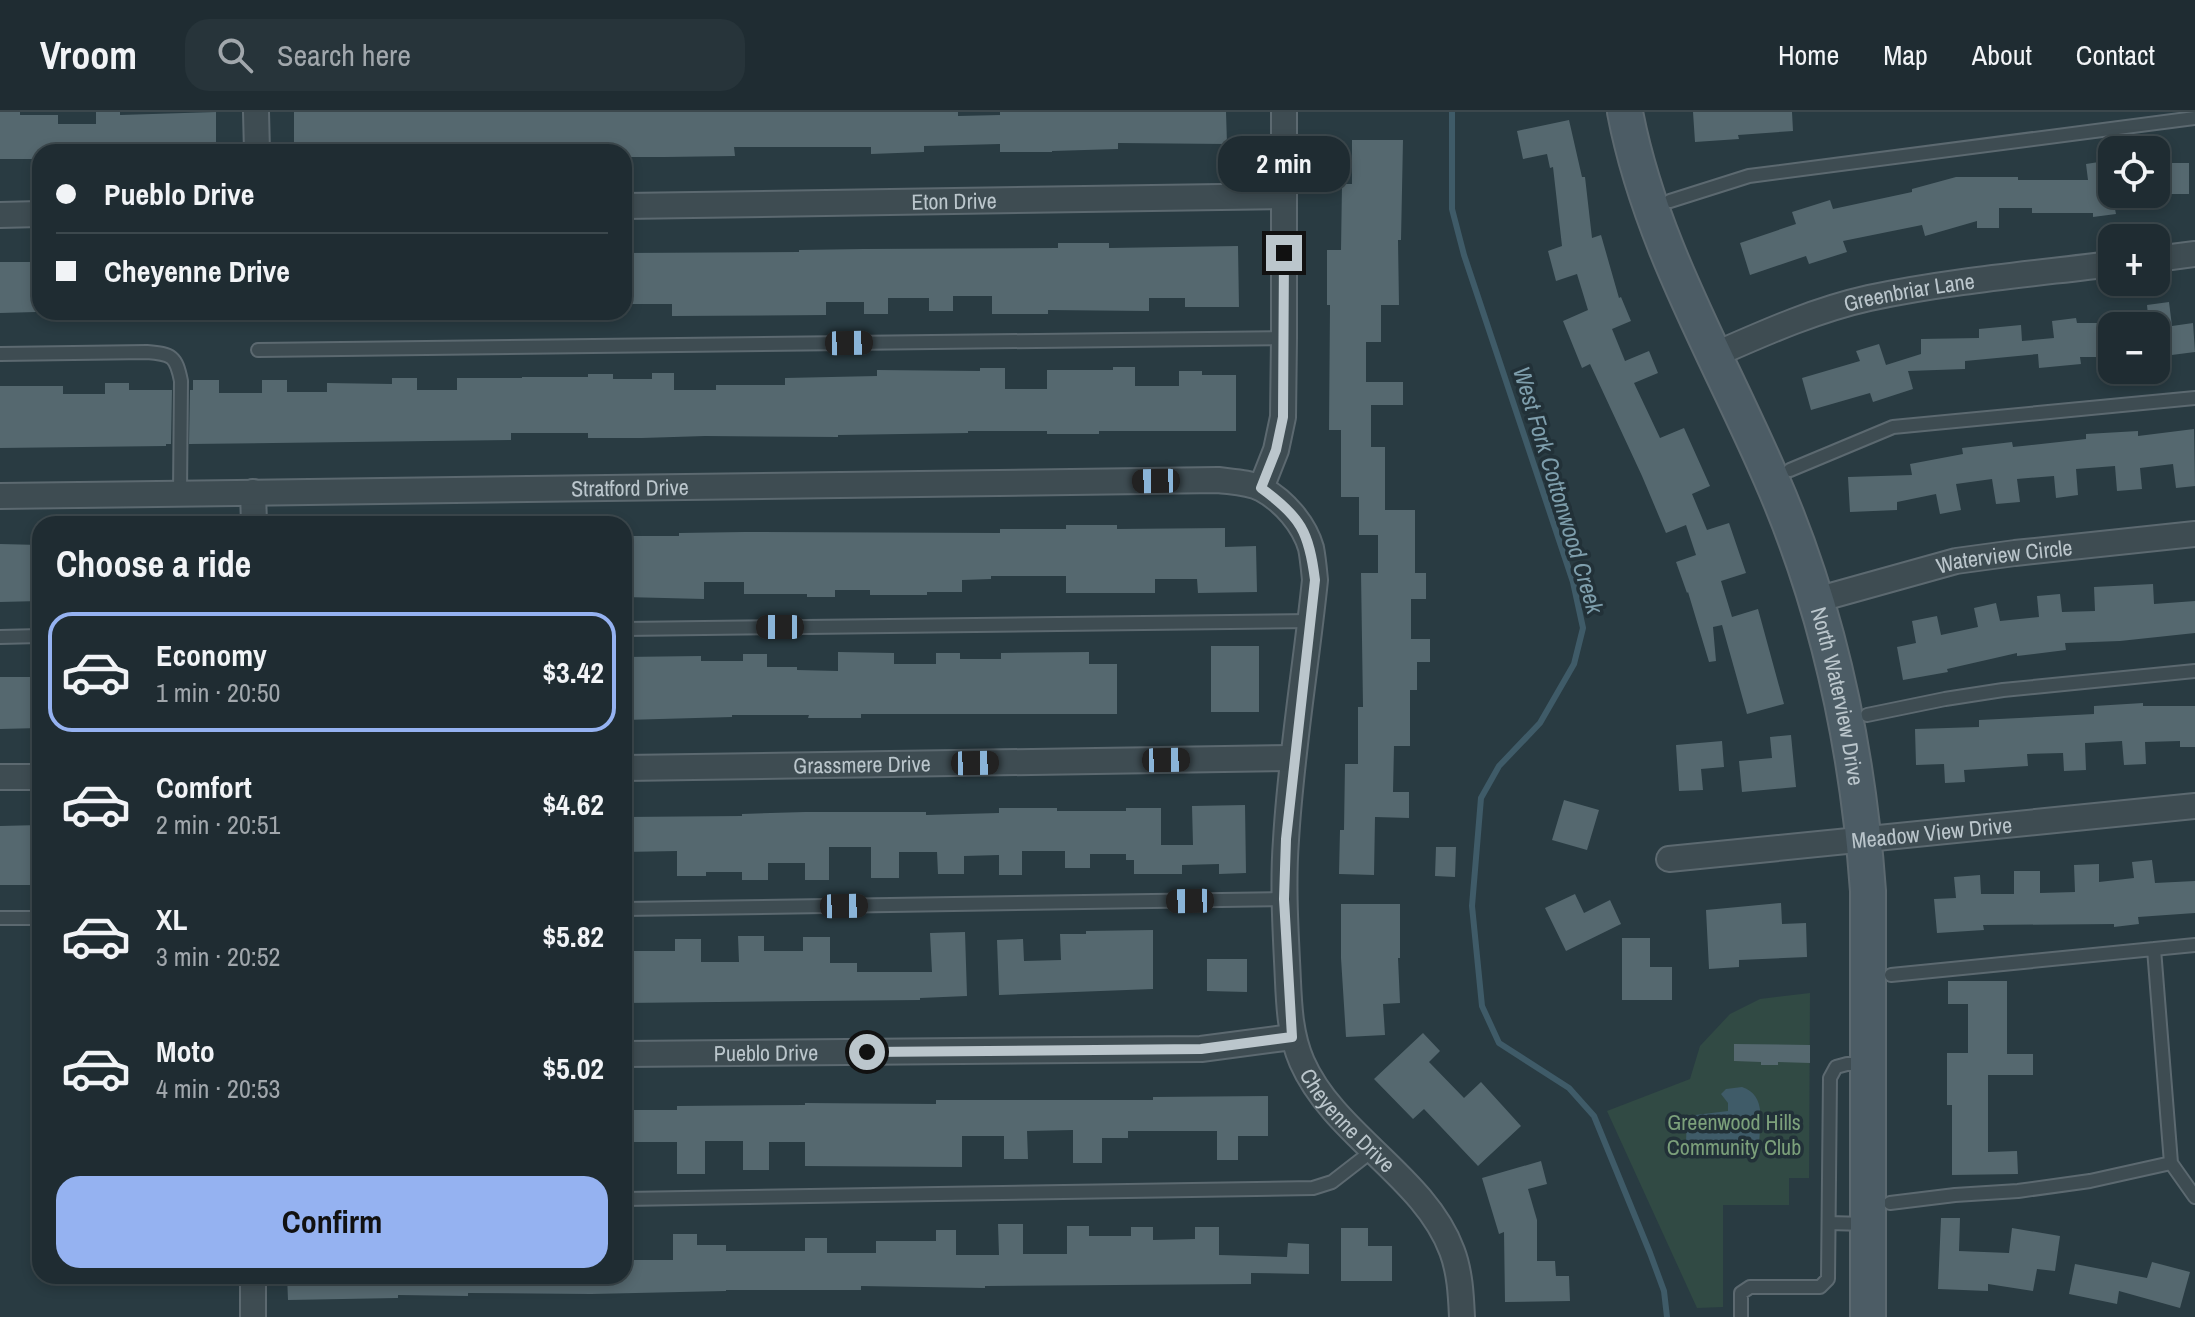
<!DOCTYPE html>
<meta charset="utf-8">
<style>
body{margin:0;font-family:"Archivo Narrow",sans-serif;background:#27343a;color:#f1f3f6;height:100vh;display:flex;flex-direction:column;font-size:30px;white-space:nowrap}
*{box-sizing:border-box;margin:0}
p{font-size:26px;color:#a1a7ac}
.icon{flex:none;width:44px;height:44px;fill:none;stroke:currentColor;stroke-width:2;stroke-linecap:round;stroke-linejoin:round}
.map{position:relative;flex:1;overflow:hidden}
.panel{position:absolute;left:32px;top:404px;width:600px;height:768px;display:flex;flex-direction:column;background:#1f2c32;border-radius:24px;box-shadow:0 4px 12px #0003,0 0 0 2px #3c484d}
.panel>*{flex:none}
.top-card{position:absolute;left:32px;top:32px;width:600px;height:176px;border-radius:24px;box-shadow:0 4px 12px #0003,0 0 0 2px #3c484d;display:grid;align-content:center;height:176px;padding:0 24px;background:#1f2c32}
.controls{position:absolute;left:2098px;top:24px;display:grid;gap:16px}
.controls a{display:grid;place-items:center;width:72px;height:72px;border-radius:16px;background:#1f2c32;box-shadow:0 4px 12px #0003,0 0 0 2px #3c484d;font-size:40px}
.end{position:absolute;width:36px;height:36px;margin:-18px;border:10px solid #bbc6cc;background:#111;box-shadow:0 0 0 4px #111}
.from{border-radius:50%}
.bubble{position:absolute;height:56px;border-radius:24px;background:#1f2c32;box-shadow:0 4px 12px #0003,0 0 0 2px #3c484d;font-size:26px;font-weight:800;line-height:56px;text-align:center}
.car{position:absolute;width:24px;height:48px;margin:-24px -12px;border-radius:10px;box-shadow:0 0 6px 2px #0007;background:linear-gradient(#222 24%,#8ab4d8 0 40%,#222 0 76%,#8ab4d8 0 86%,#222 0)}
.top-card b{display:flex;align-items:center;gap:28px;height:76px;font-size:30px}
.top-card b+b{border-top:2px solid #3c484d}
.top-card i{width:20px;height:20px;background:#f1f3f6}
ul{padding:0;list-style:none}
li{display:flex;align-items:center;gap:24px;height:120px;margin:0 16px 12px;padding:0 8px;border:4px solid transparent;border-radius:24px}
li div{flex:1}
li b{display:block;font-size:30px}
li em{font-style:normal;font-weight:800}
li.on{border-color:#95b2f1}
li>.icon{width:72px;height:72px;stroke-width:1.5}
h2{padding:0 24px;font-size:36px;line-height:96px}
.primary-button{display:flex;gap:16px;margin-top:auto;padding:16px 24px}
.primary-button a{flex:1;height:92px;border-radius:24px;background:#95b2f1;color:#111;font-size:32px;font-weight:800;line-height:92px;text-align:center}
header{display:flex;align-items:center;gap:48px;box-sizing:border-box;height:112px;padding:0 40px;background:#1f2c32;border-bottom:2px solid #3c484d}
header strong{font-size:38px}
nav{display:flex;gap:44px;margin-inline-start:auto;font-size:28px}
.search{width:560px;height:72px;background:#27343a;display:flex;align-items:center;gap:20px;box-sizing:border-box;padding:0 28px;border-radius:24px;color:#a1a7ac;font-size:30px}
.map>svg:first-child{display:block}
.green{fill:#314a44}
.water{fill:#3f5b68}
.lines{fill:none;stroke-linecap:round;stroke-linejoin:round}
.stream{stroke:#3f5b68;stroke-width:6}
.building{fill:#55686f}
.lane-casing{stroke:#5c6970;stroke-width:16}
.street-casing{stroke:#5c6970;stroke-width:28}
.secondary-casing{stroke:#5c6970;stroke-width:38}
.lane{stroke:#3e4c52;stroke-width:12}
.street{stroke:#3e4c52;stroke-width:24}
.secondary{stroke:#4c5c65;stroke-width:34}
.route{stroke:#bbc6cc;stroke-width:10}
.labels{text-anchor:middle;dominant-baseline:central;stroke-width:7;stroke-linejoin:round;paint-order:stroke}
.street-label{font-size:22px;fill:#bbc6cc;stroke:#223138}
.park-label{font-size:22px;fill:#7ca07b;stroke:#223138}
.water-label{font-size:24px;font-style:italic;fill:#7e9eac;stroke:#223138}
</style>
<header>
<strong>Vroom</strong>
<div class="search"><svg class="icon" aria-label="search" viewBox="0 0 24 24"><circle cx="10" cy="10" r="6"/><path d="M15 15l6 6"/></svg>Search here</div>
<nav><a>Home</a><a>Map</a><a>About</a><a>Contact</a></nav>
</header>
<div class="map">
<svg width="2195" height="1205" viewBox="0 0 2195 1205">
<rect width="100%" height="100%" fill="#293b42"/>
<path class="green" d="M1810,881L1809,1066H1789V1093H1723V1195L1697,1196L1607,999L1690,967L1700,934L1730,902L1760,887Z"/>
<path class="water" d="M1742,975C1767,983 1760,1012 1759,1033L1726,1038L1686,1030L1687,1004L1728,999V991L1721,982L1726,977Z"/>
<g class="lines">
<path class="stream" d="M1452,0V97L1464,143L1573,470L1583,516L1574,552L1540,611L1499,654L1481,686L1472,794L1482,894L1499,931L1569,976L1594,1004L1650,1141L1664,1179L1667,1205"/>
</g>
<path class="building" d="M0,0H20V3H58V12H96V0H120V3L216,0V40H40V47H0Z
M294,0H958V4L1000,3V0H1226L1227,32L1118,31V37L1052,39V40H1000V32L924,34V40L871,42V35H734L735,44L665,45H624V40H294Z
M1693,0H1792L1793,19L1738,23L1739,27L1695,30Z
M1569,8L1582,65H1585L1592,126L1601,123L1619,186L1621,185L1631,209L1612,217L1625,249L1649,239L1658,261L1634,271L1660,326L1684,316L1710,374L1692,382L1707,418L1729,411L1746,461L1721,469L1732,505L1758,497L1784,592L1747,602L1722,513L1713,515L1716,549L1709,550L1688,480L1687,481L1676,450L1696,443L1686,413L1666,421L1642,364L1590,252L1582,256L1563,209L1588,198L1577,162L1556,169L1548,139L1562,134L1553,55L1550,56L1547,42L1523,47L1517,19Z
M1352,28H1403L1401,128H1398L1399,193H1381V230H1366V270H1403V293H1371V335H1385V398H1415V461H1426V487H1411V527H1430V550H1417V578H1410V634H1394L1393,680H1409V706L1375,705L1374,763L1339,762L1340,718H1344L1345,652H1358V595H1363L1361,461H1378V423H1359V385H1341V318H1329L1330,193H1327V138H1341L1342,72H1352Z
M2112,48V82L2116,102L2093,105V101H2032V96H1999V116H1977V109L1925,124L1922,113L1843,129L1847,140L1809,152L1806,144L1750,163L1740,131L1796,112L1792,100L1830,88L1833,97L1912,80V77L1956,65H2018V68H2088L2086,52Z
M2156,51H2189V82H2156Z
M1058,131H1109V136L1238,134L1239,195H1185V186H1149V199L1048,198V202H992V184H953V199H929V186H888V202H864V190H826V203L672,204V192H624V141L799,140V138L864,137L1058,136Z
M0,150H36V200L0,201Z
M2169,190L2172,214L2193,211L2195,240L2156,245V214H2149L2147,193Z
M2076,206L2077,211H2112V245H2080L2081,252L2039,256L2038,242L1965,249V257L1908,259L1913,277L1873,290L1870,281L1811,298L1802,266L1860,249L1856,239L1879,232L1886,253L1921,242V227L1979,226V217L2021,213L2022,229L2054,226L2052,209Z
M1113,255H1135V274H1179V259H1202V263H1236V319H1099V322H1047V319H968V321L838,323V325L705,324L642,326H588V321H511V328L189,332L190,278H193V268H219V281H262V268H287V280H327V271L392,272V266H417V278H457V266H522V265H588V262H613V267H652V261H674V278H716V273H785V266L877,264V258L980,259V256H1005V277H1047V258H1113Z
M105,271H129V278H172L171,332H166V334L0,336V274H63V282H105Z
M2194,317L2195,374L2176,376L2173,352L2140,356L2142,377L2117,379L2115,354L2076,357L2078,383L2056,386L2054,364L2017,367L2020,390L1996,392L1992,367L1956,372L1961,398L1940,402L1936,382L1897,390V398L1850,400L1848,365L1912,363L1910,352L1963,342L1962,336L2012,330L2013,335L2086,327V322L2138,319V324Z
M1066,413H1117V417L1225,416V435L1256,434L1257,480L1198,481L1197,467H1155V481H1066V464H991V467L962,468V480H927V483H870V478H835V485H807V482H744V470H704V487L624,485V424H679V421L744,420L1000,421V417H1066Z
M0,432L40,433V489L0,490Z
M2153,472L2154,492L2195,489V521L2120,529L2065,531L2066,538L2017,544V541L1947,557L1948,560L1903,568L1897,535L1916,531L1912,509L1937,504L1941,523L1978,515L1974,496L1996,491L2000,509L2039,505L2037,484L2060,482L2062,500L2095,499L2094,475Z
M1211,534H1259V600H1211Z
M838,540L894,541V552H936V541H960V547H1001V541L1089,540V552H1117V602H861V606H808L809,603H732V605L624,608V545L701,544V549H743V542H767V555H797V558L838,559Z
M0,565H40V616L0,617Z
M2143,591V594H2195V635H2180V629L2145,630L2146,652L2124,653L2122,629L2085,631L2086,658L2064,659L2063,641L2027,642L2028,654L1964,658L1965,670L1945,671L1944,652L1916,653L1915,617L1979,615V608L2094,602V594Z
M1791,623L1796,675L1742,680L1739,649L1772,646L1770,625Z
M1722,629L1724,655L1701,657L1703,678L1679,679L1676,633Z
M1564,688L1599,698L1587,738L1552,728Z
M1245,693L1246,761L1219,762V752L1182,753V762H1134V748H1126V742H1090V756H1065V739H1022V763H999V743L964,744V762H938L937,740H899V766H871V735H829V768H805V751H768V768H742V760H706V764H677V739L624,740V705L742,704V702L805,700H926V703L999,701V696H1057V699H1126V696H1161V733H1193L1192,694Z
M40,713V773H0V714Z
M1436,735H1456L1455,765L1435,764Z
M2152,748L2155,771L2195,769V801L2138,805L2139,812L2114,815V812L1983,813L1984,818L1937,821L1934,787L1956,786L1954,765L1980,763L1981,782H2014V759H2040V781L2075,780L2074,753L2099,752V770L2134,766L2132,750Z
M1575,782L1584,801L1610,788L1621,812L1566,839L1545,796Z
M1781,791L1782,812L1806,811L1807,845L1739,848V855L1709,857L1706,798Z
M1341,792H1400V846H1398L1400,891L1383,892L1385,923L1346,925L1341,846Z
M1153,818V877L999,883L997,828L1023,827L1024,849L1061,848L1060,822H1086V819Z
M965,820L967,884L920,886V888L624,891V839H675V827H701V850H739L738,824H764V839H803V825H830V851H857V860H932L930,821Z
M1622,826H1650V855H1672V888H1622Z
M1207,847H1247V880L1207,879Z
M1948,869H2007V942H2033V963H1988V1040L2017,1039L2018,1062L1952,1063V993H1947V941H1968V892H1948Z
M1423,921L1440,939L1429,950L1464,986L1481,970L1521,1014L1478,1054L1424,997L1413,1007L1374,967Z
M1734,932L1810,933V951L1778,950V953H1761V950L1734,949Z
M1268,984V1024H1238V1048H1217V1019H1128V1026H1102V1051H1073V1018L1027,1019L1028,1047H1004V1024H962V1055L805,1054V1030H769V1058H743V1029H705V1062H677V1030H624V998H677V994L805,993V991L936,992V988H1153V985Z
M1541,1049L1547,1072L1528,1077L1537,1108V1149H1555L1556,1164H1569L1570,1189L1505,1190L1504,1120L1499,1122L1482,1066Z
M1941,1106H1960L1959,1139L2009,1141L2012,1116L2060,1124L2055,1159L2037,1157L2033,1179L1988,1172V1179L1938,1177Z
M998,1112H1023V1142H1067V1114H1089V1124H1131V1115H1153V1128L1195,1127V1115H1219V1143L1287,1145L1288,1131L1309,1132V1162L1251,1161V1172L985,1174V1176L861,1174V1178H726V1179L591,1182L468,1181V1184L398,1183V1186L288,1188L287,1164H624V1148H673V1122H697V1133H726V1139H805V1126H827V1141H876V1129H936V1118H956V1143H999Z
M1341,1116H1368V1134H1392V1169H1341Z
M2152,1150L2190,1160L2180,1196L2119,1179L2117,1192L2069,1182L2075,1152L2147,1166Z"/>
<g class="lines">
<defs>
<path id="lane" d="M1670,89L1749,64L2195,6
M258,238L1284,226
M0,242L147,240C172,242 176,244 181,269L180,381
M1790,358L1893,315L2195,286
M624,517L1311,509
M0,525L40,524
M1867,603L1945,587L2003,578L2195,559
M624,797L1284,787
M0,806H40
M2154,837L2171,1051L2195,1085
M1891,863L2195,833
M624,1087L1313,1076L1332,1070L1372,1039
M1890,1091L1955,1083L2018,1079L2090,1069L2171,1051
M1829,1111L1866,1112
M1741,1205V1181L1750,1175H1820L1828,1167L1830,966L1836,955L1847,952H1866"/>
<g id="street">
<path d="M256,0L257,40"/>
<path id="s1" d="M624,94L1284,84"/>
<path d="M0,103L40,102"/>
<path d="M2156,147L2195,142"/>
<path id="s2" d="M1714,243C1764,221 1815,198 1869,186C1949,169 2031,162 2112,152"/>
<path d="M1261,376L1276,338L1283,305L1284,226V0"/>
<path d="M253,380L254,412"/>
<path id="s3" d="M0,384L1218,368C1233,370 1249,370 1262,377C1284,389 1304,412 1311,436C1313,446 1314,458 1315,468C1306,555 1291,641 1286,728C1283,768 1285,809 1287,849C1289,884 1288,918 1302,950C1334,1023 1425,1065 1452,1139C1460,1160 1461,1184 1462,1205"/>
<path id="s4" d="M1816,488L1956,449L2015,441L2195,422"/>
<path id="s5" d="M624,656L1293,646"/>
<path d="M0,665H40"/>
<path id="s6" d="M1669,747L2195,694"/>
<path id="s7" d="M624,942L1201,937L1292,925"/>
<path d="M253,1164V1205"/>
</g>
<g id="secondary">
<path id="s8" d="M1625,0C1650,131 1719,245 1771,366C1828,496 1858,638 1868,779V1205"/>
</g>
</defs>
<use href="#lane" class="lane-casing"/>
<use href="#street" class="street-casing"/>
<use href="#secondary" class="secondary-casing"/>
<use href="#lane" class="lane"/>
<use href="#street" class="street"/>
<use href="#secondary" class="secondary"/>
</g>
<g class="lines">
<path class="route" d="M867,940L1201,937L1292,925L1284,787L1286,727L1315,468C1309,420 1301,405 1261,376L1276,338L1283,305L1284,141"/>
</g>
<g class="labels">
<g class="street-label">
<text stroke="none"><textPath href="#s1" startOffset="330">Eton Drive</textPath></text>
<text stroke="none"><textPath href="#s2" startOffset="206">Greenbriar Lane</textPath></text>
<text stroke="none"><textPath href="#s3" startOffset="630">Stratford Drive</textPath></text>
<text stroke="none"><textPath href="#s4" startOffset="194">Waterview Circle</textPath></text>
<text stroke="none"><textPath href="#s8" startOffset="624">North Waterview Drive</textPath></text>
<text stroke="none"><textPath href="#s5" startOffset="238">Grassmere Drive</textPath></text>
<text stroke="none"><textPath href="#s6" startOffset="264">Meadow View Drive</textPath></text>
<text stroke="none"><textPath href="#s7" startOffset="142">Pueblo Drive</textPath></text>
<text stroke="none"><textPath href="#s3" startOffset="1934">Cheyenne Drive</textPath></text>
</g>
<g class="park-label">
<text x="1734" y="1010">Greenwood Hills<tspan x="1734" dy="25">Community Club</tspan></text>
</g>
<g class="water-label">
<text transform="translate(1559 378) rotate(73)">West Fork Cottonwood Creek</text>
</g>
</g>
</svg>
<div class="controls">
<a><svg class="icon" aria-label="locate" viewBox="0 0 24 24"><circle cx="12" cy="12" r="6"/><path d="M12 2v4M12 18v4M2 12h4M18 12h4"/></svg></a>
<a>+</a>
<a>−</a>
</div>
<i class="end from" style="left:867px;top:940px"></i>
<i class="end" style="left:1284px;top:141px"></i>
<div class="bubble" style="left:1218px;top:24px;width:132px">2 min</div>
<i class="car" style="left:849px;top:231px;rotate:89deg"></i>
<i class="car" style="left:1156px;top:369px;rotate:269deg"></i>
<i class="car" style="left:780px;top:515px;rotate:270deg"></i>
<i class="car" style="left:1166px;top:648px;rotate:89deg"></i>
<i class="car" style="left:975px;top:651px;rotate:89deg"></i>
<i class="car" style="left:1190px;top:789px;rotate:269deg"></i>
<i class="car" style="left:844px;top:794px;rotate:89deg"></i>
<div class="top-card">
<b><i class="from"></i>Pueblo Drive</b>
<b><i></i>Cheyenne Drive</b>
</div>
<section class="panel">
<h2>Choose a ride</h2>
<ul>
<li class="on"><svg class="icon" aria-label="car" viewBox="0 0 24 24"><path d="M5 17H2v-5l4-1 3-4h7l3 4 3 1v5h-3M9 17h6M6 11h13"/><circle cx="7" cy="17" r="2"/><circle cx="17" cy="17" r="2"/></svg><div><b>Economy</b><p>1 min · 20:50</p></div><em>$3.42</em></li>
<li><svg class="icon" aria-label="car" viewBox="0 0 24 24"><path d="M5 17H2v-5l4-1 3-4h7l3 4 3 1v5h-3M9 17h6M6 11h13"/><circle cx="7" cy="17" r="2"/><circle cx="17" cy="17" r="2"/></svg><div><b>Comfort</b><p>2 min · 20:51</p></div><em>$4.62</em></li>
<li><svg class="icon" aria-label="car" viewBox="0 0 24 24"><path d="M5 17H2v-5l4-1 3-4h7l3 4 3 1v5h-3M9 17h6M6 11h13"/><circle cx="7" cy="17" r="2"/><circle cx="17" cy="17" r="2"/></svg><div><b>XL</b><p>3 min · 20:52</p></div><em>$5.82</em></li>
<li><svg class="icon" aria-label="car" viewBox="0 0 24 24"><path d="M5 17H2v-5l4-1 3-4h7l3 4 3 1v5h-3M9 17h6M6 11h13"/><circle cx="7" cy="17" r="2"/><circle cx="17" cy="17" r="2"/></svg><div><b>Moto</b><p>4 min · 20:53</p></div><em>$5.02</em></li>
</ul>
<div class="primary-button"><a>Confirm</a></div>
</section>
</div>
